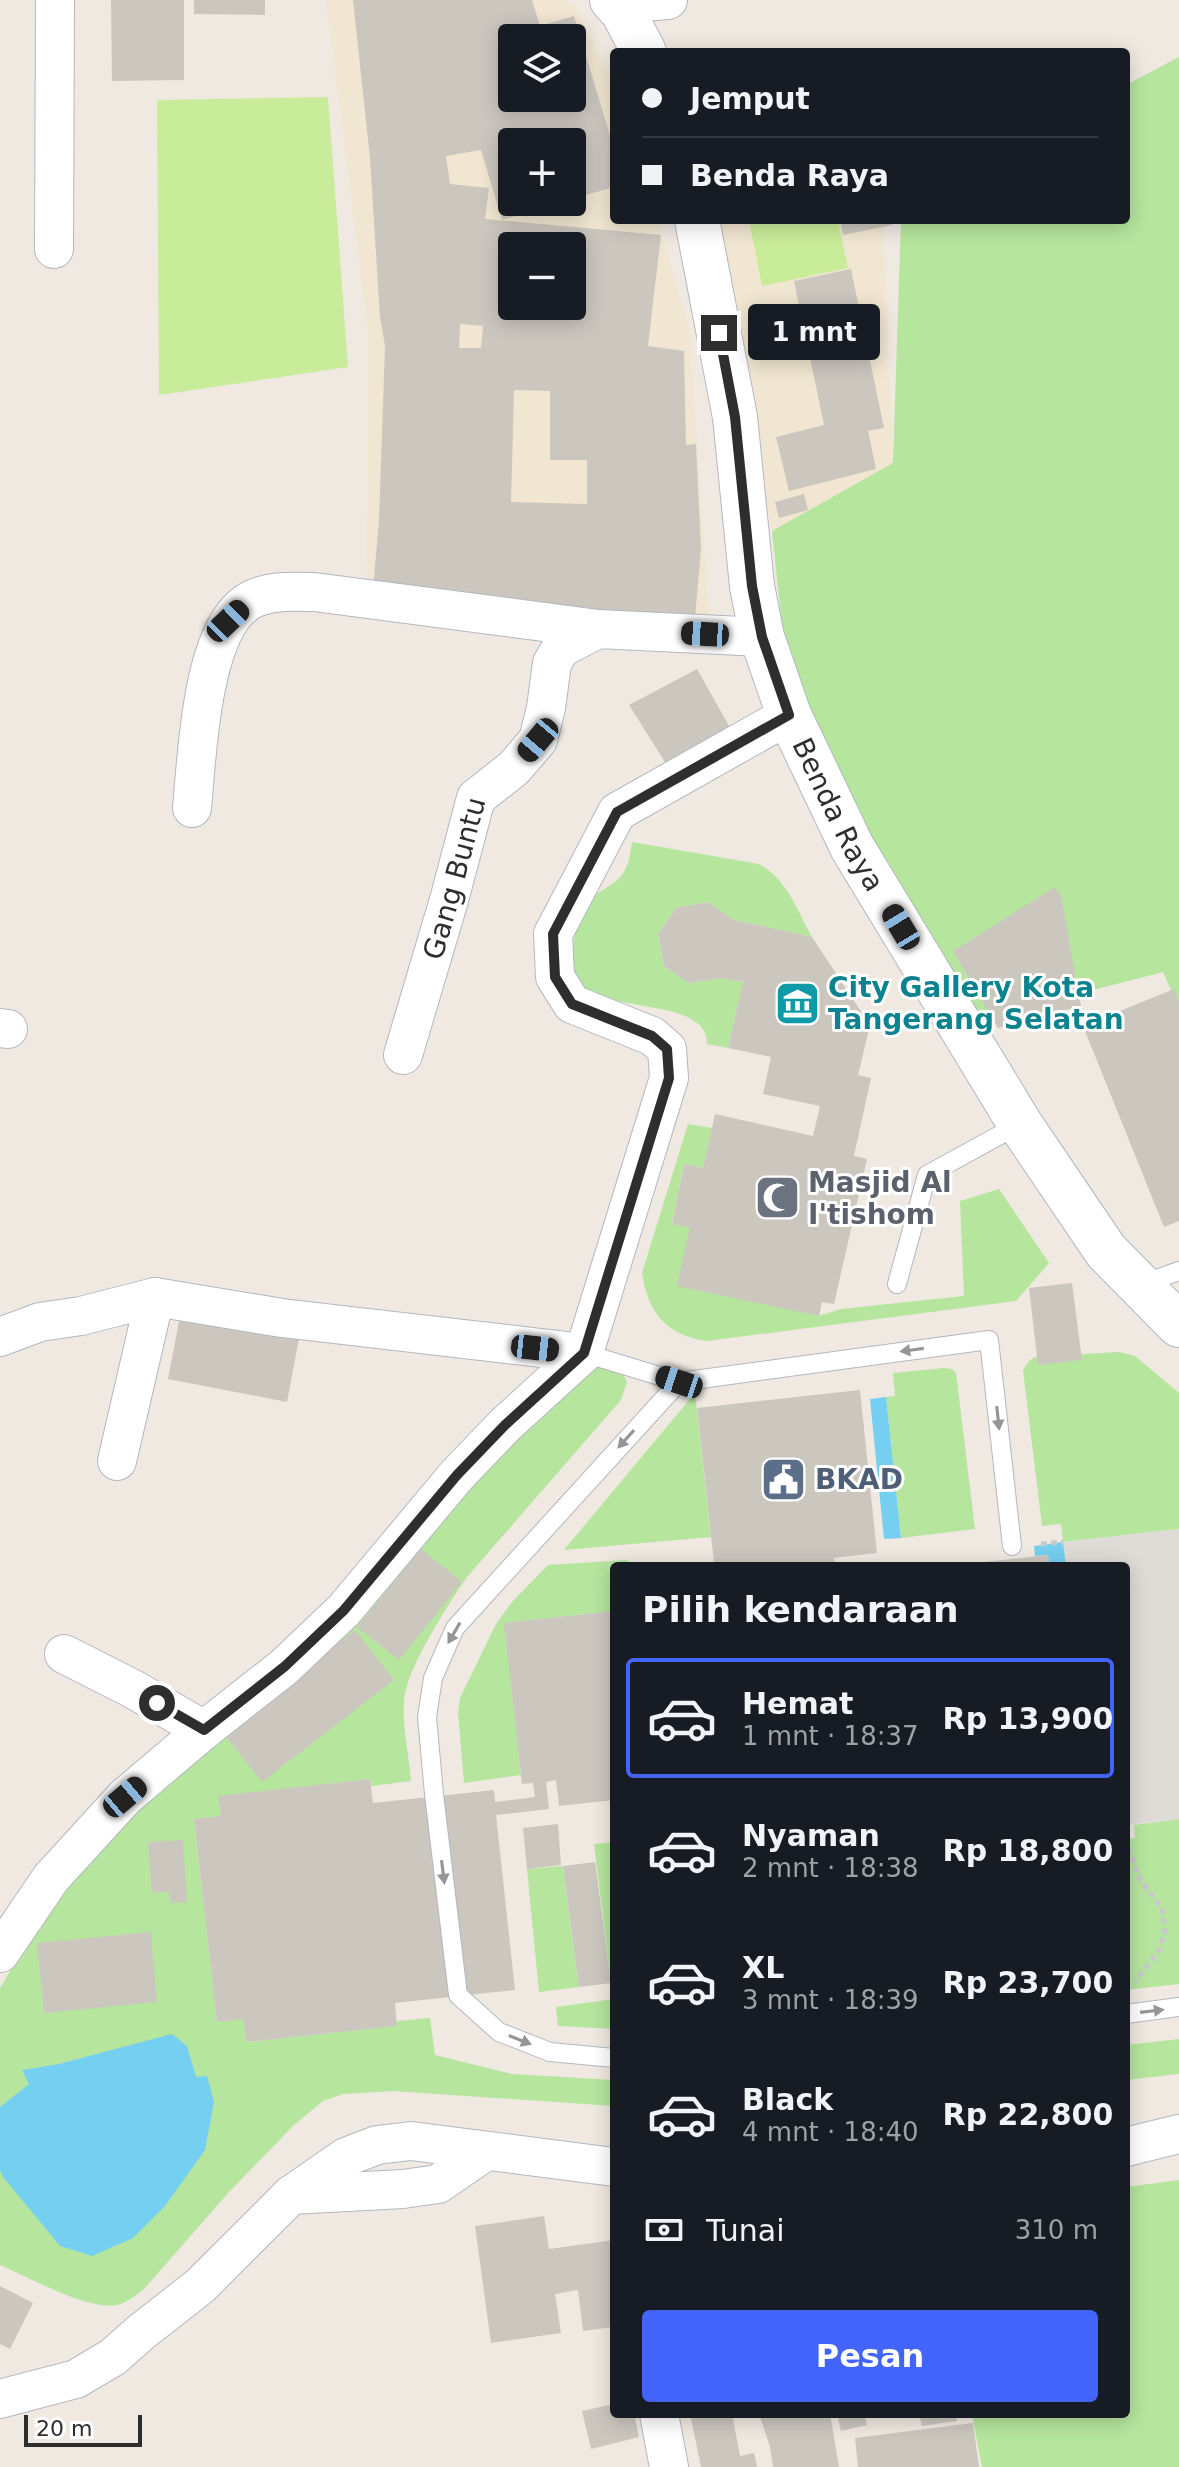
<!DOCTYPE html>
<html lang="id">
<meta charset="utf-8">
<style>
body{margin:0;font-family:"DejaVu Sans",sans-serif;background:#242831;color:#f1f3f6;height:100vh;display:flex;flex-direction:column;font-size:30px;white-space:nowrap}
*{box-sizing:border-box;margin:0}
p{font-size:26px;color:#9ea1a6}
.icon{flex:none;width:44px;height:44px;fill:none;stroke:currentColor;stroke-width:2;stroke-linecap:round;stroke-linejoin:round}
.map{position:relative;flex:1;overflow:hidden}
.sheet{position:absolute;left:610px;top:1562px;width:520px;height:856px;display:flex;flex-direction:column;background:#171b24;border-radius:8px;box-shadow:0 4px 20px #0003}
.sheet>*{flex:none}
.guide{position:absolute;left:610px;top:48px;width:520px;height:176px;border-radius:8px;box-shadow:0 4px 20px #0003;display:grid;align-content:center;height:176px;padding:0 32px;background:#171b24}
.tools{position:absolute;left:498px;top:24px;display:grid;gap:16px}
.tools a{display:grid;place-items:center;width:88px;height:88px;border-radius:8px;background:#171b24;box-shadow:0 4px 20px #0003;font-size:40px}
.scale{position:absolute;left:24px;bottom:20px;width:118px;box-sizing:border-box;padding-left:8px;border:4px solid #2e2e2e;border-top:0;font-size:22px;line-height:28px;white-space:nowrap;color:#2e2e2e;-webkit-text-stroke:6px #fff;paint-order:stroke}
.end{position:absolute;width:36px;height:36px;margin:-18px;border:10px solid #2e2e2e;background:#fff;box-shadow:0 0 0 4px #fff}
.from{border-radius:50%}
.bubble{position:absolute;height:56px;border-radius:8px;background:#171b24;box-shadow:0 4px 20px #0003;font-size:26px;font-weight:700;line-height:56px;text-align:center}
.car{position:absolute;width:24px;height:48px;margin:-24px -12px;border-radius:10px;box-shadow:0 0 6px 2px #0007;background:linear-gradient(#222 24%,#8ab4d8 0 40%,#222 0 76%,#8ab4d8 0 86%,#222 0)}
.guide b{display:flex;align-items:center;gap:28px;height:76px;font-size:30px}
.guide b+b{border-top:2px solid #363941}
.guide i{width:20px;height:20px;background:#f1f3f6}
ul{padding:0;list-style:none}
li{display:flex;align-items:center;gap:24px;height:120px;margin:0 16px 12px;padding:0 16px;border:4px solid transparent;border-radius:8px}
li div{flex:1}
li b{display:block;font-size:30px}
li em{font-style:normal;font-weight:700}
li.on{border-color:#4264fb}
li>.icon{width:72px;height:72px;stroke-width:1.5}
h2{padding:0 32px;font-size:36px;line-height:96px}
.pay{display:flex;align-items:center;gap:20px;height:88px;padding:0 32px;font-size:30px}
.pay p{margin-inline-start:auto}
.action{display:flex;gap:16px;margin-top:auto;padding:16px 32px}
.action a{flex:1;height:92px;border-radius:8px;background:#4264fb;color:#fff;font-size:32px;font-weight:700;line-height:92px;text-align:center}
.map>svg:first-child{display:block}
.education{fill:#f0e6d1;fill-rule:evenodd}
.green{fill:#b6e59e}
.pitch{fill:#c9ec9a}
.plaza{fill:#dfdcd8}
.water{fill:#75cff0}
.building{fill:#cbc7bf;fill-rule:evenodd}
.lines{fill:none;stroke-linecap:round;stroke-linejoin:round}
.lane-casing{stroke:#b4b7c1;stroke-width:20}
.street-casing{stroke:#b4b7c1;stroke-width:40}
.secondary-casing{stroke:#b4b7c1;stroke-width:46}
.path{stroke:#c9c9c9;stroke-width:5;stroke-dasharray:6 4;stroke-linecap:butt}
.lane{stroke:#fff;stroke-width:18}
.street{stroke:#fff;stroke-width:38}
.secondary{stroke:#fff;stroke-width:44}
.oneway{fill:#969696}
.route{stroke:#2e2e2e;stroke-width:10}
.labels{text-anchor:middle;dominant-baseline:central;stroke-width:6;stroke-linejoin:round;paint-order:stroke}
.street-label{font-size:28px;fill:#2e2e2e;stroke:#fff}
.culture-label{font-size:28px;font-weight:bold;fill:#0d838f;stroke:#fff;text-anchor:start}
.worship-label{font-size:28px;font-weight:bold;fill:#5b616d;stroke:#fff;text-anchor:start}
.service-label{font-size:28px;font-weight:bold;fill:#4e5e75;stroke:#fff;text-anchor:start}
</style>
<div class="map">
<svg width="1179" height="2467" viewBox="0 0 1179 2467">
<rect width="100%" height="100%" fill="#efe9e1"/>
<path class="education" d="M326,0H567L575,6L614,87V220H658L689,330L710,628L367,595L369,340ZM512,38H572V98H512ZM512,142H572V202H512ZM512,246H572V306H512Z
M715,220H882L893,463L772,531Z"/>
<path class="green" d="M1179,57V1008L1163,972L977,1020L846,809L783,635L772,531L893,463L901,220H1126V85Z
M632,842L759,864C787,879 797,910 812,937L734,920L708,902L676,908L658,934L664,966L689,983L721,978L743,982L728,1048L707,1044C708,995 599,1016 578,980C567,960 575,921 587,903C595,892 612,887 621,876C629,866 630,855 632,842Z
M688,1124L712,1128L703,1168L684,1164L672,1223L690,1228L819,1316L841,1309L964,1296L960,1201L999,1189L1049,1263L1016,1301L707,1341C666,1335 648,1313 642,1273Z
M1119,1352L1135,1356L1179,1393V1529L1063,1542L1061,1524L1042,1526L1023,1370L1029,1361L1035,1357Z
M597,1366L621,1370L627,1382L621,1400L467,1577C448,1605 407,1667 404,1700C402,1726 409,1755 411,1781L371,1786L370,1779L219,1797L221,1816L194,1819L217,2021L243,2019L246,2042L396,2026L397,2021L430,2018L435,2055L512,2074L614,2080V2106L393,2091L343,2094L323,2101L294,2125L229,2192L144,2289C136,2295 128,2302 117,2305C89,2311 28,2277 0,2265V1988L53,1900L90,1856L503,1442Z
M944,1368L952,1369L956,1373L975,1529L901,1538L886,1397L895,1396L893,1373Z
M695,1393L711,1537L564,1550Z
M627,1560L636,1566H614V1611L505,1623L521,1775L464,1783L458,1713L460,1698L496,1624L512,1602L548,1565Z
M1179,1819V1984L1126,1990V1839L1135,1838L1134,1825Z
M614,1842V2029L558,2026L556,2007L613,1999L594,1844Z
M563,1866L579,1987L539,1992L527,1869Z
M1179,2039V2074L1126,2080V2045Z
M1179,2180V2467H982L972,2414H1126V2187Z"/>
<path class="pitch" d="M328,97L348,367L159,395L157,100Z
M749,220H838L848,268L762,286Z"/>
<path class="plaza" d="M1179,1529V1819L1126,1825V1566H1066L1063,1542Z"/>
<path class="water" d="M886,1397L901,1538L884,1539L870,1399Z
M1063,1542L1066,1566H1049L1048,1555L1035,1556L1034,1546Z
M172,2034L187,2046L196,2077L207,2076L214,2102L205,2150L165,2206L133,2238L92,2256L60,2246L3,2177L0,2170V2107L29,2084L22,2070L59,2064Z"/>
<path class="building" d="M111,0H184V80L112,81Z
M194,0H265V15L194,14Z
M353,0H532L540,26L574,16L614,149V187L572,199V142H512V202L560,203L502,220L481,150L446,156L450,184L489,188L485,219L661,235L648,346L684,351L686,445L696,444L701,549L695,618L373,589L379,520L385,346L380,317L370,158ZM512,38H572V98H512ZM512,246H572V306H512ZM460,324L483,326L481,348H459ZM514,390L550,391V460H587V504L511,502Z
M840,220H891L892,225L843,235Z
M851,269L884,428L868,431L876,469L789,491L776,437L824,425L794,281Z
M804,494L808,510L779,518L775,502Z
M697,669L733,733L670,770L629,705Z
M1055,887L1061,896L1081,1006L998,1028L953,951Z
M708,902L734,920L812,937L870,1025L858,1075L871,1078L854,1156L867,1159L834,1304L822,1302L819,1316L677,1286L690,1228L672,1224L684,1164L703,1168L715,1114L813,1136L820,1106L763,1094L771,1057L728,1048L743,982L721,978L689,983L664,966L658,934L676,908Z
M1174,989L1179,1001V1221L1164,1227L1083,1026Z
M1072,1283L1082,1360L1038,1365L1029,1288Z
M182,1306L301,1328L287,1402L168,1379Z
M860,1390L877,1553L834,1558L835,1566H703V1564L714,1563L697,1408Z
M421,1549L462,1582L399,1660L357,1627Z
M1048,1555L1049,1566H965V1564Z
M614,1611V1800L559,1806L556,1780L546,1782L549,1809L496,1815L515,1990L395,2003L397,2026L246,2042L243,2019L217,2022L194,1819L221,1816L218,1796L370,1779L373,1803L494,1790L495,1802L535,1797L533,1783L522,1784L504,1623Z
M355,1630L394,1680L262,1782L223,1733Z
M558,1824L561,1865L527,1869L523,1828Z
M183,1840L187,1902L170,1903L169,1892L152,1893L148,1842Z
M595,1862L611,1983L579,1987L563,1866Z
M151,1932L157,2002L44,2013L37,1943Z
M544,2216L549,2249L614,2240V2327L583,2331L578,2290L555,2294L561,2333L491,2343L475,2226Z
M0,2286L33,2303L10,2349L0,2344Z
M614,2404V2414H634L639,2437L591,2449L582,2411Z
M690,2414H732L740,2456L754,2453L757,2467H701Z
M759,2414H830L839,2467H773L770,2447Z
M837,2414H864L867,2425L841,2431Z
M919,2414H955L957,2421L922,2426Z
M973,2423L979,2467H858L855,2438Z"/>
<g class="lines">
<defs>
<path id="lane" d="M897,1284L927,1175L1020,1124
M1140,1285L1179,1271
M584,1353L679,1382L989,1340L1012,1546
M1126,2014L1179,2007
M614,2058L550,2052L499,2032L458,1995L434,1794L427,1717L433,1678L455,1628L679,1382"/>
<g id="street">
<path d="M623,12L642,2L668,0"/>
<path d="M54,249L55,0"/>
<path d="M192,808C197,757 201,623 253,599C271,590 294,592 314,592L598,629"/>
<path d="M0,1028L8,1029"/>
<path id="s1" d="M403,1055L449,900L476,798L514,768L538,740L546,708L552,663L561,648L598,629L762,637"/>
<path d="M0,1337L40,1322L81,1316L155,1297L282,1318L584,1353"/>
<path d="M117,1461L155,1297"/>
<path d="M64,1654L133,1689L204,1730"/>
<path d="M0,1953L51,1878L125,1797L204,1730L284,1667L344,1610L457,1475L505,1425L584,1353L669,1078L667,1049L652,1036L572,1004L555,977L553,934L617,812L789,715"/>
<path d="M1126,2147L1179,2134"/>
<path d="M291,2195L403,2189L438,2184L486,2151"/>
<path d="M0,2399L76,2379L113,2357L140,2333L200,2286L291,2195L346,2157L377,2145L411,2141L614,2167"/>
<path d="M659,2414L669,2467"/>
</g>
<g id="secondary">
<path d="M612,0L623,12L644,52"/>
<path id="s2" d="M697,220L735,417L752,586L762,637L789,715L852,847L1020,1124L1106,1251L1179,1325"/>
</g>
</defs>
<use href="#lane" class="lane-casing"/>
<use href="#street" class="street-casing"/>
<use href="#secondary" class="secondary-casing"/>
<path class="path" d="M1041,1544L1063,1542
M1126,1838L1138,1876L1162,1909L1165,1931L1160,1949L1135,1982"/>
<use href="#lane" class="lane"/>
<use href="#street" class="street"/>
<use href="#secondary" class="secondary"/>
</g>
<defs><path id="oneway-solid" d="M-6-.8H1V-3.2L6.5 0L1 3.2V.8H-6Z" transform="scale(2)"/></defs>
<g class="oneway">
<use href="#oneway-solid" transform="translate(912 1350) rotate(172)"/>
<use href="#oneway-solid" transform="translate(998 1418) rotate(84)"/>
<use href="#oneway-solid" transform="translate(626 1439) rotate(132)"/>
<use href="#oneway-solid" transform="translate(454 1633) rotate(120)"/>
<use href="#oneway-solid" transform="translate(443 1872) rotate(83)"/>
<use href="#oneway-solid" transform="translate(1152 2011) rotate(-7)"/>
<use href="#oneway-solid" transform="translate(520 2040) rotate(22)"/>
</g>
<g class="lines">
<path class="route" d="M157,1703L204,1730L284,1667L344,1610L457,1475L505,1425L584,1353L669,1078L667,1049L652,1036L572,1004L555,977L553,934L617,812L789,715L762,637L752,586L735,417L719,333"/>
</g>
<defs>
<symbol id="museum-square" viewBox="-11 -11 22 22"><rect x="-9" y="-9" width="18" height="18" rx="4" fill="#0f9aa8" stroke="#fff"/><path d="M0-6L6-3V-2H-6V-3ZM-5-1h2V3h-2ZM-1-1h2V3h-2ZM3-1h2V3H3ZM-6 4H6V6H-6Z" fill="#fff"/></symbol>
<symbol id="mosque-square" viewBox="-11 -11 22 22"><rect x="-9" y="-9" width="18" height="18" rx="4" fill="#6b7280" stroke="#fff"/><path d="M3.5-4.9A6 6 0 1 0 3.5 4.9A5 5 0 1 1 3.5-4.9Z" fill="#fff"/></symbol>
<symbol id="civic-square" viewBox="-11 -11 22 22"><rect x="-9" y="-9" width="18" height="18" rx="4" fill="#5c6f8a" stroke="#fff"/><path d="M-.6-6.5H3V-4.5H.6V-3L4-1V1h2V6H-6V1h2V-1L-.6-3ZM-1.2 2.5V6h2.4V2.5Z" fill="#fff"/></symbol>
</defs>
<g fill-rule="evenodd">
<use href="#museum-square" x="772" y="978" width="51" height="51"/>
<use href="#mosque-square" x="752" y="1172" width="51" height="51"/>
<use href="#civic-square" x="758" y="1454" width="51" height="51"/>
</g>
<g class="labels">
<g class="street-label">
<text stroke="none"><textPath href="#s2" startOffset="616">Benda Raya</textPath></text>
<text stroke="none"><textPath href="#s1" startOffset="184">Gang Buntu</textPath></text>
</g>
<g class="culture-label">
<text x="828" y="987">City Gallery Kota<tspan x="828" dy="32">Tangerang Selatan</tspan></text>
</g>
<g class="worship-label">
<text x="808" y="1182">Masjid Al<tspan x="808" dy="32">I'tishom</tspan></text>
</g>
<g class="service-label">
<text x="815" y="1479">BKAD</text>
</g>
</g>
</svg>
<div class="tools">
<a><svg class="icon" aria-label="layers" viewBox="0 0 24 24"><path d="M12 4l9 5-9 5-9-5zM3 14l9 5 9-5"/></svg></a>
<a>+</a>
<a>−</a>
</div>
<div class="scale">20 m</div>
<i class="end from" style="left:157px;top:1703px"></i>
<i class="end" style="left:719px;top:333px"></i>
<div class="bubble" style="left:748px;top:304px;width:132px">1 mnt</div>
<i class="car" style="left:228px;top:621px;rotate:46deg"></i>
<i class="car" style="left:705px;top:634px;rotate:273deg"></i>
<i class="car" style="left:538px;top:740px;rotate:220deg"></i>
<i class="car" style="left:901px;top:927px;rotate:329deg"></i>
<i class="car" style="left:535px;top:1348px;rotate:96deg"></i>
<i class="car" style="left:679px;top:1382px;rotate:288deg"></i>
<i class="car" style="left:125px;top:1797px;rotate:50deg"></i>
<div class="guide">
<b><i class="from"></i>Jemput</b>
<b><i></i>Benda Raya</b>
</div>
<section class="sheet">
<h2>Pilih kendaraan</h2>
<ul>
<li class="on"><svg class="icon" aria-label="car" viewBox="0 0 24 24"><path d="M5 17H2v-5l4-1 3-4h7l3 4 3 1v5h-3M9 17h6M6 11h13"/><circle cx="7" cy="17" r="2"/><circle cx="17" cy="17" r="2"/></svg><div><b>Hemat</b><p>1 mnt · 18:37</p></div><em>Rp 13,900</em></li>
<li><svg class="icon" aria-label="car" viewBox="0 0 24 24"><path d="M5 17H2v-5l4-1 3-4h7l3 4 3 1v5h-3M9 17h6M6 11h13"/><circle cx="7" cy="17" r="2"/><circle cx="17" cy="17" r="2"/></svg><div><b>Nyaman</b><p>2 mnt · 18:38</p></div><em>Rp 18,800</em></li>
<li><svg class="icon" aria-label="car" viewBox="0 0 24 24"><path d="M5 17H2v-5l4-1 3-4h7l3 4 3 1v5h-3M9 17h6M6 11h13"/><circle cx="7" cy="17" r="2"/><circle cx="17" cy="17" r="2"/></svg><div><b>XL</b><p>3 mnt · 18:39</p></div><em>Rp 23,700</em></li>
<li><svg class="icon" aria-label="car" viewBox="0 0 24 24"><path d="M5 17H2v-5l4-1 3-4h7l3 4 3 1v5h-3M9 17h6M6 11h13"/><circle cx="7" cy="17" r="2"/><circle cx="17" cy="17" r="2"/></svg><div><b>Black</b><p>4 mnt · 18:40</p></div><em>Rp 22,800</em></li>
</ul>
<div class="pay"><svg class="icon" aria-label="cash" viewBox="0 0 24 24"><path d="M3 7h18v10H3z"/><circle cx="12" cy="12" r="2"/></svg>Tunai<p>310 m</p></div>
<div class="action"><a>Pesan</a></div>
</section>
</div>
